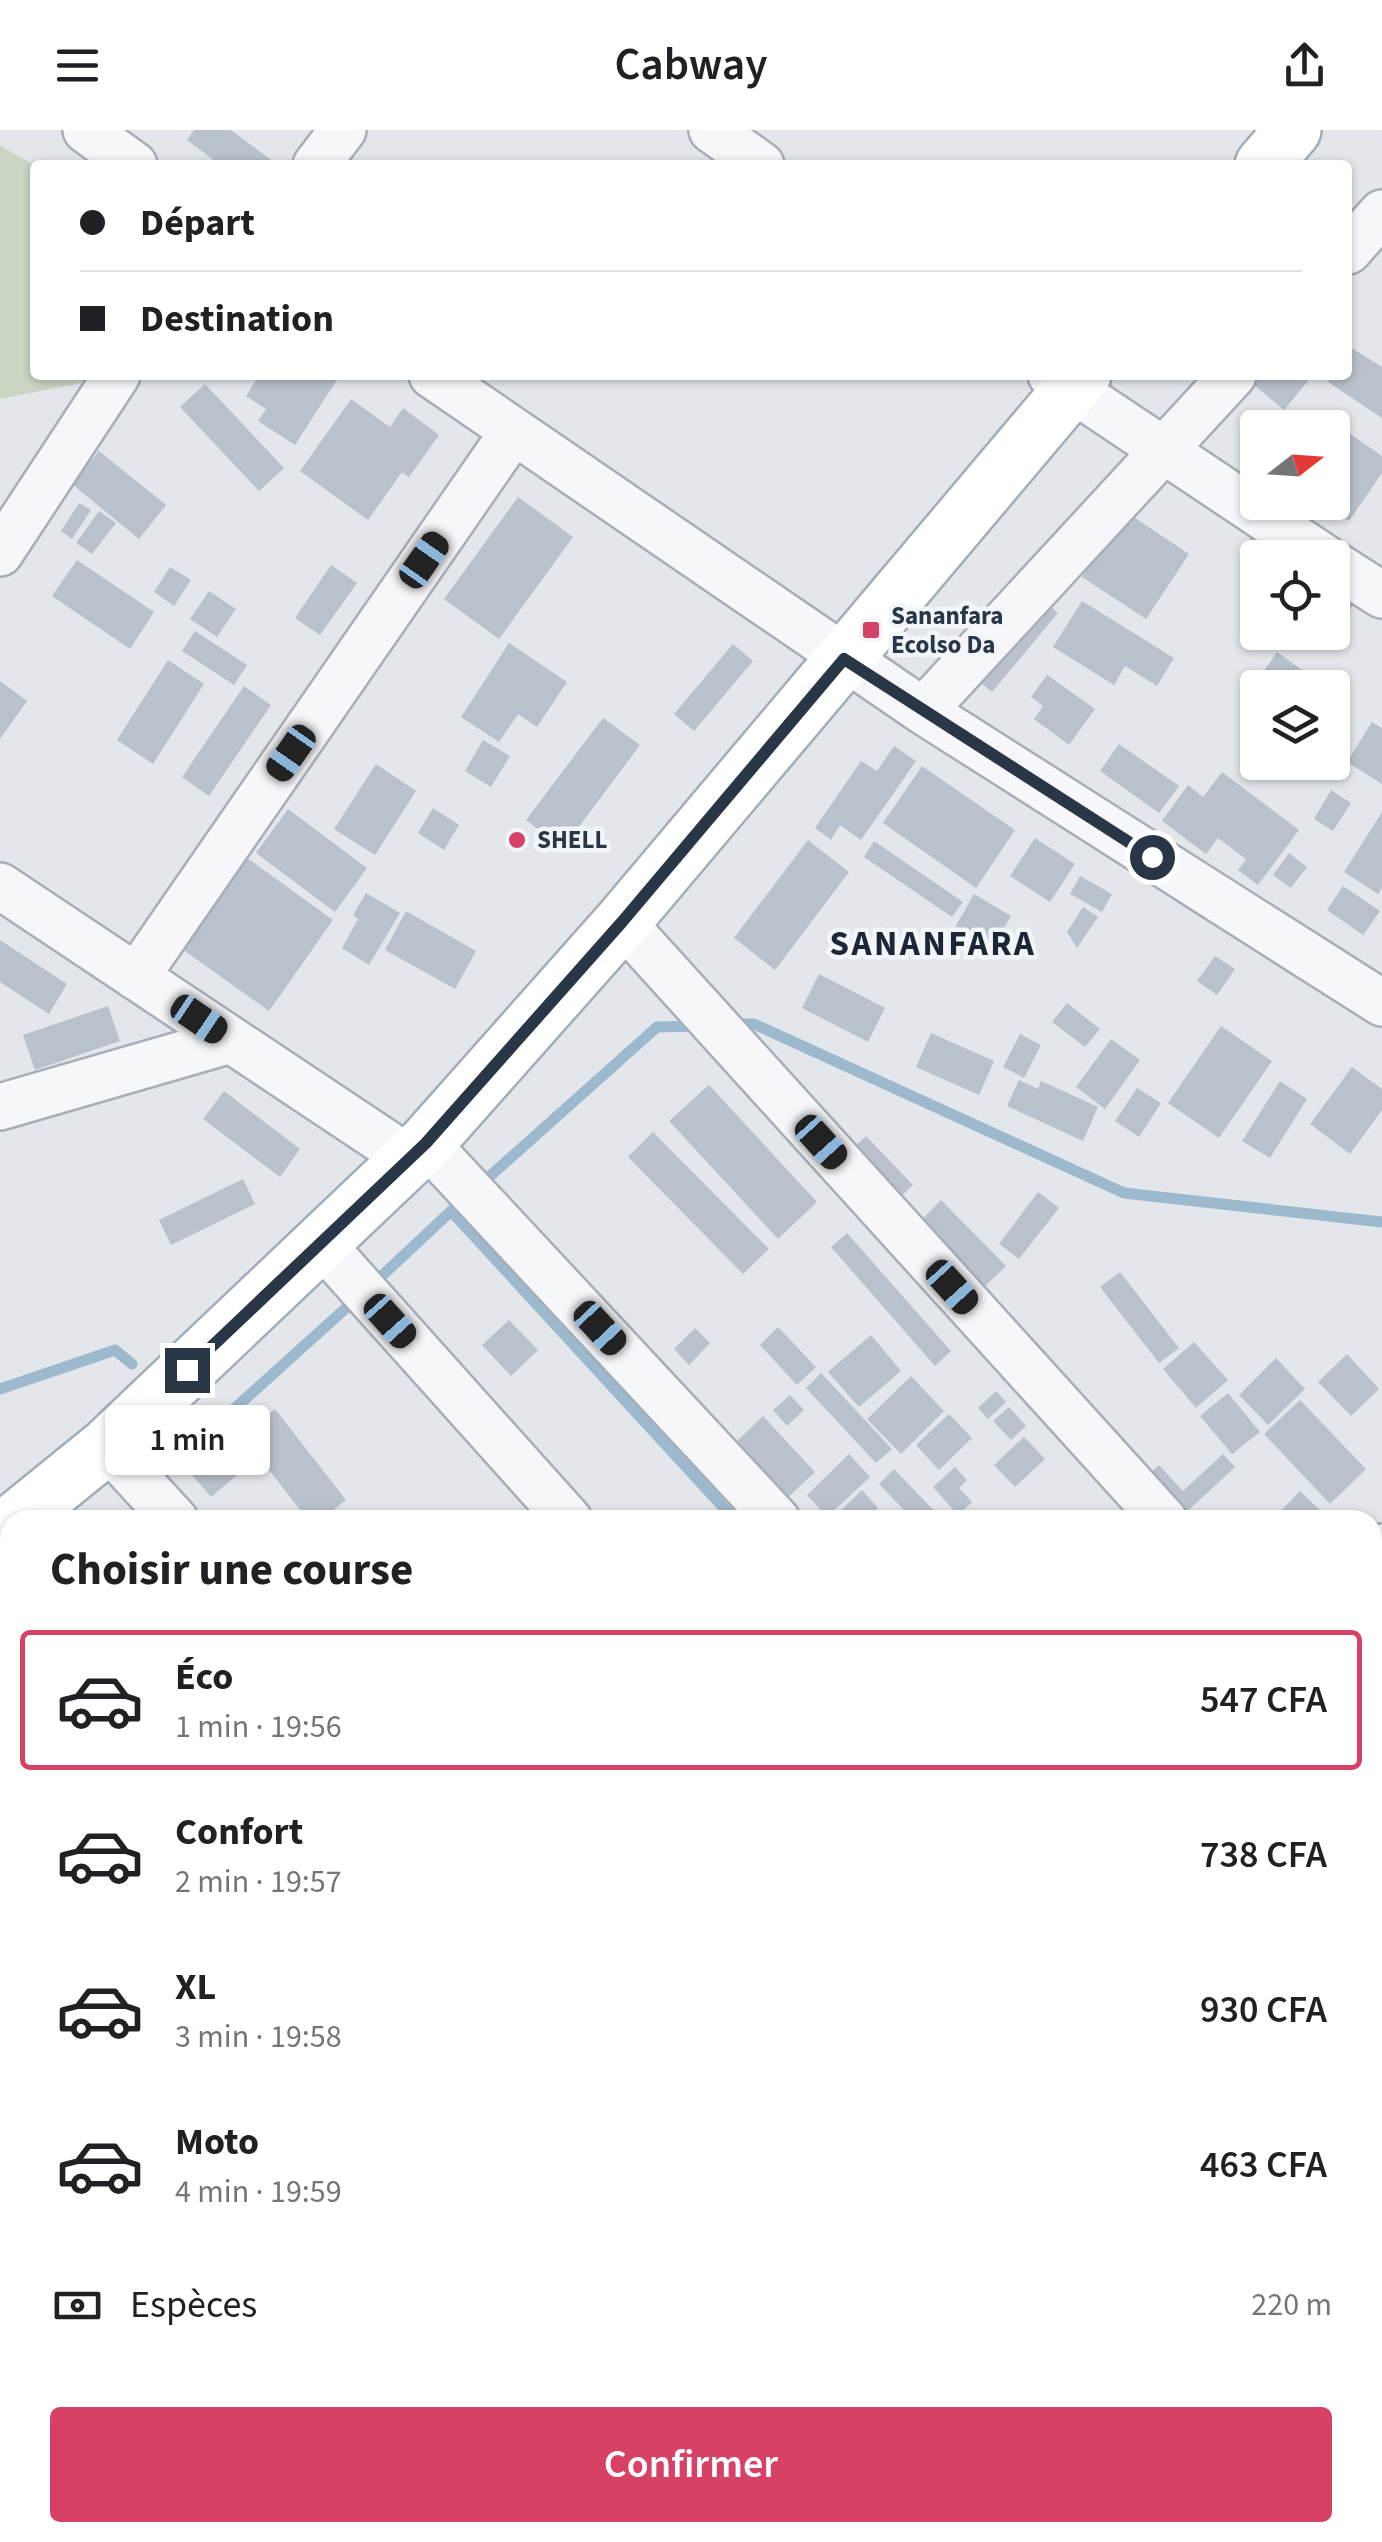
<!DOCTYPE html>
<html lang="fr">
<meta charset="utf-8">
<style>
body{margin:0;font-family:"Source Sans 3",sans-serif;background:#f2f2f2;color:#202124;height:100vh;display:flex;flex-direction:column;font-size:38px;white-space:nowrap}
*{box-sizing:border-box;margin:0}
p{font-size:32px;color:#757577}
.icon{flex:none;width:55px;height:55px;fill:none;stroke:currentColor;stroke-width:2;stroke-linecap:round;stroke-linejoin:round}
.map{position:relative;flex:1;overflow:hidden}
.details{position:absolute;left:0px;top:1380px;width:1382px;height:1032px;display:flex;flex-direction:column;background:#fff;border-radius:30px 30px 0 0;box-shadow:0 2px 8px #0004}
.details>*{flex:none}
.guide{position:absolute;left:30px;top:30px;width:1322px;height:220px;border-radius:10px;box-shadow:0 2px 8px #0004;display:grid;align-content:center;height:220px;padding:0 50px;background:#fff}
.needle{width:65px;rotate:73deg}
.fabs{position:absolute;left:1240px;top:280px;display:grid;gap:20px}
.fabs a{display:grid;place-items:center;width:110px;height:110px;border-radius:10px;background:#fff;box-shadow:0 2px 8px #0004;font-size:50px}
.end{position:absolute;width:45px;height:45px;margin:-22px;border:12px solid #293645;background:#fff;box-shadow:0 0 0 5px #fff}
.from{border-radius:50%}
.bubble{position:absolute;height:70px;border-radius:10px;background:#fff;box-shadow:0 2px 8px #0004;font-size:32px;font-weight:600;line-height:70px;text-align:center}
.car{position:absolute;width:30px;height:60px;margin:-30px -15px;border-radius:12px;box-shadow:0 0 8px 2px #0007;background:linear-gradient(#222 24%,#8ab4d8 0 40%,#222 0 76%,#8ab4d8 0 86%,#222 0)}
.guide b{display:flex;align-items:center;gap:35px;height:95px;font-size:38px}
.guide b+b{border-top:2px solid #e0e0e0}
.guide i{width:25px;height:25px;background:#202124}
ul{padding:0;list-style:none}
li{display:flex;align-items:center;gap:30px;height:140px;margin:0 20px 15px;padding:0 30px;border:5px solid transparent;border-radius:10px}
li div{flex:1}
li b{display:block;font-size:38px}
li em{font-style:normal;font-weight:600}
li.on{border-color:#d74166}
li>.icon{width:90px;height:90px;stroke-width:1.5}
h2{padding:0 50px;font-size:45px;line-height:120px}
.pay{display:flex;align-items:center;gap:25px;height:110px;padding:0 50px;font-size:38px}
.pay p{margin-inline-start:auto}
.action{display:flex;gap:20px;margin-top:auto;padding:20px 50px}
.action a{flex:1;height:115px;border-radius:10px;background:#d74166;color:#fff;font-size:40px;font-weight:600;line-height:115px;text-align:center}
header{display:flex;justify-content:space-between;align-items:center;height:130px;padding:0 50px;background:#fff;font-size:45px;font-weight:600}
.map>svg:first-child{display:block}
.green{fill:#cad6c3}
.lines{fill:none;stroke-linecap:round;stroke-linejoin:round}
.stream{stroke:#9cb9ce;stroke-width:11}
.building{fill:#b9c1ca}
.minor-casing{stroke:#a7aeb7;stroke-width:50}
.major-casing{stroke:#a1adb8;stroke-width:60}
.minor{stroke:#f6f7fa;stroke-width:45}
.major{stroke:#fff;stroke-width:55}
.route{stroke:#293645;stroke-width:12}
.poi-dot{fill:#d74166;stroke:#f3f6f9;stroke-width:4}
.labels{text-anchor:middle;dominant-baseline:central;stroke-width:9;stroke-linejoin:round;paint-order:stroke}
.poi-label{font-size:25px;font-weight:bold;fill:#293645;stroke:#f3f6f9;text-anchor:start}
.district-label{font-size:35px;font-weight:bold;letter-spacing:2.5px;fill:#1b2736;stroke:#f3f6f9}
</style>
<header><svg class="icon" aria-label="menu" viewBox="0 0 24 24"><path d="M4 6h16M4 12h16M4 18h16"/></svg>Cabway<svg class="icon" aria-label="share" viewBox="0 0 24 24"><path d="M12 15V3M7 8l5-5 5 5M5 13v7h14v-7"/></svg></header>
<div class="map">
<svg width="1382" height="2412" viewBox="0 0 1382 2412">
<rect width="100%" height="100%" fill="#e3e7ec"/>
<path class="green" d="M0,15L35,36V245H122L0,269Z"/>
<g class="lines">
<path class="stream" d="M730,894H754L1124,1063L1382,1092
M480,1055L657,897L701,896
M451,1081L735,1390
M370,1157L466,1067
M0,1259L115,1220L132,1234
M196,1285L213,1298L356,1169
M1372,1798L1382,1793"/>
</g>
<path class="building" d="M194,0H231L278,35H220L187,10Z
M1350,217L1382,237V288L1328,252L1332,245H1348Z
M259,245H340L295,315L258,291L266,279L246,266Z
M1251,245H1313L1284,280L1247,249Z
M205,254L284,338L259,361L180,277Z
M351,269L390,297L403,278L439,305L409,347L402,342L368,390L300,341Z
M1342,298L1382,326V343L1349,391L1322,372H1332V312Z
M99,321L166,375L139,409L72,354Z
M518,367L573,407L499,509L444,469Z
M79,373L91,380L72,409L61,401Z
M99,381L116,393L92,424L76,413Z
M1126,382L1189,424L1146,489L1082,447Z
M1254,402L1293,428H1256L1243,419Z
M77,430L154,482L130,519L52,466Z
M331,435L357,453L320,505L295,488Z
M170,437L191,450L174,476L154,462Z
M1332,452L1357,469L1337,499L1332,496Z
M209,461L236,479L217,507L190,489Z
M1037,464L1058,483L992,562L970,544Z
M1082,471L1174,528L1157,556L1125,536L1114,555L1053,517Z
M195,501L247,535L234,555L182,521Z
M509,513L567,552L537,597L518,584L499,612L461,587Z
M733,514L753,531L694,601L674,584Z
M1277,522L1309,545L1300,558H1258V571L1248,564Z
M168,530L204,554L153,634L117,610Z
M1047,545L1095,579L1069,615L1034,589L1043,576L1031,567Z
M0,551L27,571L0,609Z
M244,556L271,575L209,666L182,647Z
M603,588L640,615L563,718L526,690Z
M1372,592L1382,598V654L1347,632Z
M483,610L510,626L491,657L465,641Z
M1119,614L1179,656L1159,683L1100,641Z
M894,616L916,631L861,710L840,695L831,710L815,698L861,631L877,641Z
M376,634L416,661L375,725L334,699Z
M922,636L1015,700L976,758L883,693Z
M1222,642L1299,700L1258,755L1238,740L1246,729L1218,708L1206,724L1162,691L1188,655L1203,667Z
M1331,660L1351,673L1333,701L1314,689Z
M433,678L459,695L444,720L418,703Z
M288,679L367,738L335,782L256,723Z
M1382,682V758L1378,764L1344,742Z
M1035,708L1075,734L1050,772L1010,746Z
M808,710L849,742L775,840L734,808Z
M874,711L963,772L952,787L864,727Z
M1289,723L1307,737L1291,758L1273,745Z
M247,728L333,790L269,881L182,819Z
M1080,746L1112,764L1102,782L1070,764Z
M1343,756L1380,781L1363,805L1327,780Z
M366,763L400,783L369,835L342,818L358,789L353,785Z
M974,764L1011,786L990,822L953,801Z
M1083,777L1098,787L1077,818L1067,802Z
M406,781L476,821L455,859L385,820Z
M0,810L67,854L49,884L0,852Z
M1215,826L1235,839L1217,865L1197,851Z
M819,844L885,878L868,912L802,878Z
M1067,873L1100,899L1085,917L1052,892Z
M108,876L120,911L35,940L23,905Z
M1221,896L1272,931L1219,1008L1168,973Z
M931,903L994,931L979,965L916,937Z
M1020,904L1041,915L1024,948L1003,937Z
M1111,909L1140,930L1105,979L1076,957Z
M1352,937L1382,959V980L1350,1024L1310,994Z
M1019,950L1038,959L1041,951L1098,977L1083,1011L1007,976Z
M1280,951L1307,969L1270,1028L1242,1011Z
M709,955L817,1072L778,1109L669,991Z
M1137,958L1161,973L1139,1007L1115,991Z
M224,961L300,1019L280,1047L203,989Z
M653,1002L769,1119L743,1144L628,1027Z
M866,1006L913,1055L894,1073L847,1024Z
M243,1049L255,1074L171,1115L159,1090Z
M1038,1062L1059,1078L1019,1129L999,1114Z
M941,1070L1006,1136L977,1164L913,1099Z
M847,1103L951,1221L935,1236L831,1117Z
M1120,1142L1179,1218L1159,1233L1100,1157Z
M509,1190L538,1220L511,1246L482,1215Z
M778,1197L816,1237L797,1255L760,1215Z
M695,1198L710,1213L689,1235L674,1219Z
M871,1205L901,1241L859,1277L828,1242Z
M1194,1212L1228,1250L1196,1278L1163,1239Z
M1347,1224L1379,1259L1351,1286L1318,1252Z
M1276,1228L1305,1259L1268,1295L1239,1265Z
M821,1243L892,1319L876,1333L806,1258Z
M911,1246L944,1281L901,1324L867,1289Z
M996,1261L1006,1272L988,1289L978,1278Z
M1228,1263L1260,1302L1232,1324L1200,1286Z
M790,1265L804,1280L787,1296L773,1280Z
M1300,1270L1366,1339L1330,1374L1264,1304Z
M1009,1277L1026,1296L1011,1310L993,1291Z
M275,1279L346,1370L321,1390H308L242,1305Z
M949,1284L972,1308L939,1340L916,1315Z
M763,1286L815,1342L783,1372L731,1317Z
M1024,1307L1045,1329L1015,1357L994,1335Z
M231,1312L250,1334L211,1367L192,1345Z
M849,1324L870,1347L827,1387L807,1365Z
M1223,1324L1235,1337L1178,1390L1138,1355L1159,1335L1183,1361Z
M955,1337L967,1350L959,1358L972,1372L958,1385L933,1357Z
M894,1339L943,1390H895L905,1381L879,1354Z
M862,1360L878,1378L865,1390H836L834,1387Z
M1300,1361L1330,1390H1272Z
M1382,1484V1557L1379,1560L1372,1552V1492Z
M0,1700L10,1712V1772L0,1781Z
M1372,2005L1382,2014V2046L1372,2037Z
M0,2012L10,2024V2048L6,2051L0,2045Z
M10,2139V2210L0,2196V2145Z
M1372,2155L1382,2163V2197L1372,2190Z
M77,2402H110L117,2412H84Z
M487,2402H518L523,2412H493Z
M593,2402H701L685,2412H598Z
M1167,2402H1204L1215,2412H1159Z"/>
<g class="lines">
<defs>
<path id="minor" d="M86,0L134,35
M712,0L761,35
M316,35L343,0
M1348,121L1382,83
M432,245L923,581L1382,873
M1051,245L1325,428
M0,423L117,245
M1332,433L1382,465
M923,581L1233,245
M0,756L410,1029
M622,792L1164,1390
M136,847L513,302
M0,977L231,910
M426,1013L777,1390
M320,1112L569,1390
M107,1316L175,1390
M1372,1424L1382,1417
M1372,1621L1382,1632
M0,1632L10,1644
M1372,1879L1382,1870
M1372,2350L1382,2338
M555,2402L558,2412
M1325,2412L1332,2402"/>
<path id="major" d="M1263,35L1293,0
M16,1390L107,1316L426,1013L622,792L1083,245"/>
</defs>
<use href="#minor" class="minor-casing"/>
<use href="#major" class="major-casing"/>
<use href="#minor" class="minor"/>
<use href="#major" class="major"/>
</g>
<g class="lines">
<path class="route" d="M187,1240L426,1013L622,792L844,529L1152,727"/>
</g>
<g class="poi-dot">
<rect x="861" y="490" width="20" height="20" rx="5"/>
<circle cx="517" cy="710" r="10"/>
</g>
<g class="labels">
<g class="poi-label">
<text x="891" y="486">Sananfara<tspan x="891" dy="29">Ecolso Da</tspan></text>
<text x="537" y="710">SHELL</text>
</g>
<g class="district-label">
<text x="933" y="814">SANANFARA</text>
</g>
</g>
</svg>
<div class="fabs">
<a><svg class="needle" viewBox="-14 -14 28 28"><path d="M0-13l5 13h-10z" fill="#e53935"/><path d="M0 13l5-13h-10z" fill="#757577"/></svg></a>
<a><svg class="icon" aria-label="locate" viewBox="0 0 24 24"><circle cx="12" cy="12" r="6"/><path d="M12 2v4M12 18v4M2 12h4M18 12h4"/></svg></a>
<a><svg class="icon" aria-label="layers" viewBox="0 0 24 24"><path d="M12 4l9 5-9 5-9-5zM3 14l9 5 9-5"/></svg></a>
</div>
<i class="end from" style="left:1152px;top:727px"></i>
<i class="end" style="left:187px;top:1240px"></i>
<div class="bubble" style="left:105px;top:1275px;width:165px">1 min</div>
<i class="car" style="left:424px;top:430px;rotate:35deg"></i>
<i class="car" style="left:291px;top:623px;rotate:215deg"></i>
<i class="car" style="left:199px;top:889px;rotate:124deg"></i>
<i class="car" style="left:821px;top:1012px;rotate:138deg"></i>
<i class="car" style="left:952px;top:1157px;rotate:138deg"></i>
<i class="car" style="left:390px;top:1191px;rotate:138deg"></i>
<i class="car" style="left:600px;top:1198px;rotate:137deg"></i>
<div class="guide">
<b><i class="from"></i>Départ</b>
<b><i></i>Destination</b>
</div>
<section class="details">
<h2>Choisir une course</h2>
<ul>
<li class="on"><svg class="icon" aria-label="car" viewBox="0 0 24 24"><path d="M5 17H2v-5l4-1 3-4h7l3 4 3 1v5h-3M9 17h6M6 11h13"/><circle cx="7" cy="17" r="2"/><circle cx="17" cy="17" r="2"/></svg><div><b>Éco</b><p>1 min · 19:56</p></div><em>547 CFA</em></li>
<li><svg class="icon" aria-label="car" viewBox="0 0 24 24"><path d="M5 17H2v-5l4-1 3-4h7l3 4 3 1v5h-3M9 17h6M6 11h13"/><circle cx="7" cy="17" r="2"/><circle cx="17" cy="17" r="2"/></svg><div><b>Confort</b><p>2 min · 19:57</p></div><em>738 CFA</em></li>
<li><svg class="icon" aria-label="car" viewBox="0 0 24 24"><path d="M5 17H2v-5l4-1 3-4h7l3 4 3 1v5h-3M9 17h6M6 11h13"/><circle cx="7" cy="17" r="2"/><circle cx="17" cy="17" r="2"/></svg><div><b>XL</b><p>3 min · 19:58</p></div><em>930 CFA</em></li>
<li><svg class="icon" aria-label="car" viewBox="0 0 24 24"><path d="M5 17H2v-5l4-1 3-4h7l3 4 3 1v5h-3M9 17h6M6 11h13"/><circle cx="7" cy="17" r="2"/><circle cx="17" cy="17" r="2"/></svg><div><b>Moto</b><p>4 min · 19:59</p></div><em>463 CFA</em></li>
</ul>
<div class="pay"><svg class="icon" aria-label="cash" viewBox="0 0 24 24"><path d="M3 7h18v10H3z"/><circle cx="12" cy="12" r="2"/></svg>Espèces<p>220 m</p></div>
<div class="action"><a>Confirmer</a></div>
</section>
</div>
